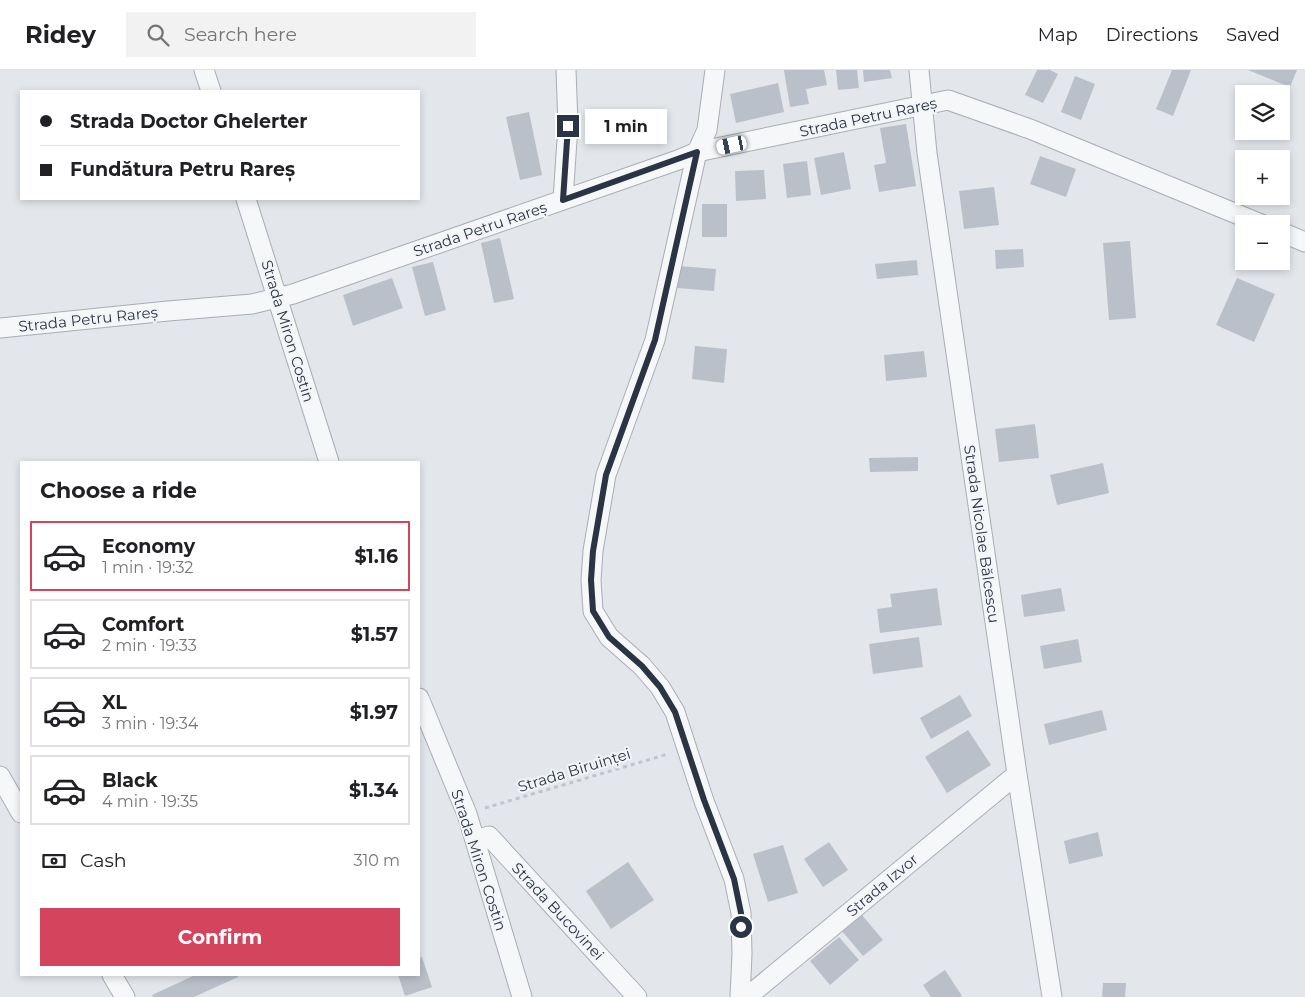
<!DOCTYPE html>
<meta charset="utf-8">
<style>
body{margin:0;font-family:Montserrat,sans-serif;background:#f2f2f2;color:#202124;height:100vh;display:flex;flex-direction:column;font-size:19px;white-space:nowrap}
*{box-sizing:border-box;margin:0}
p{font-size:16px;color:#757577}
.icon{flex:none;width:28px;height:28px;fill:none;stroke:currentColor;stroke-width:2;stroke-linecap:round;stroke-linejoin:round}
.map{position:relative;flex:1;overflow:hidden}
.details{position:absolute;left:20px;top:391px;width:400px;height:515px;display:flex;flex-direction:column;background:#fff;border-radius:0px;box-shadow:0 2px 8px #0003}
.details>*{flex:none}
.guide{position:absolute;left:20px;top:20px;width:400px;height:110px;border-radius:0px;box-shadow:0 2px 8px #0003;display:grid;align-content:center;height:110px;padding:0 20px;background:#fff}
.buttons{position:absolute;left:1235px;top:15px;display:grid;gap:10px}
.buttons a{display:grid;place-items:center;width:55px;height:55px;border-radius:0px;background:#fff;box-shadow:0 2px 8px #0003;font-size:25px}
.end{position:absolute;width:22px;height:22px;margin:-11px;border:6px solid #2a3445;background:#fff;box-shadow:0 0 0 2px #fff}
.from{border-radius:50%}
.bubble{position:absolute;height:35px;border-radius:0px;background:#fff;box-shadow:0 2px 8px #0003;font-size:16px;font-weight:700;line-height:35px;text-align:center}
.car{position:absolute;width:15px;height:30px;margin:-15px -8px;border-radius:6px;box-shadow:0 0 4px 1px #0007;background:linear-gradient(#fff 24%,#345 0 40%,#fff 0 76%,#345 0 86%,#fff 0)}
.guide b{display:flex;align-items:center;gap:18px;height:48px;font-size:19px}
.guide b+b{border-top:1px solid #e0e0e0}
.guide i{width:12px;height:12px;background:#202124}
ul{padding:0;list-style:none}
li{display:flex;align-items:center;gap:15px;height:70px;margin:0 10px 8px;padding:0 10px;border:2px solid #e0e0e0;border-radius:0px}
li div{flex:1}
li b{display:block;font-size:19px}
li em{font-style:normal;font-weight:700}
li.current{border-color:#d5445d}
li>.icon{width:45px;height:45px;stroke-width:1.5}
h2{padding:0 20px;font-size:22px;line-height:60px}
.pay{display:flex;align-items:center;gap:12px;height:55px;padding:0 20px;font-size:19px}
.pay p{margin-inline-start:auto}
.button{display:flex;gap:10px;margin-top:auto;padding:10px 20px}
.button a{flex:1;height:58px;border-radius:0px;background:#d5445d;color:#fff;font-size:20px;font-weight:700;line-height:58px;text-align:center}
header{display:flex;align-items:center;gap:30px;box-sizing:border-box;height:70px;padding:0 25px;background:#fff;border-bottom:1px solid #e0e0e0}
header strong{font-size:24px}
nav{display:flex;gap:28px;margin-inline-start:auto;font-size:18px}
.search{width:350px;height:45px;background:#f2f2f2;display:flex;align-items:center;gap:12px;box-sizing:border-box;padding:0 18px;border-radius:0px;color:#757577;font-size:19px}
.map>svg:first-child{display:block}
.building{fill:#bac0ca}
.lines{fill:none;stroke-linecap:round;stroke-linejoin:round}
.minor-casing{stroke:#a8adb6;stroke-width:21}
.path{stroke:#c1c4ca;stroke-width:3;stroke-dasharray:4 4;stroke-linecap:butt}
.minor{stroke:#f6f7f9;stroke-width:19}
.route{stroke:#2a3445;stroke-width:6}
.labels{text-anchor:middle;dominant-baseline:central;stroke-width:4;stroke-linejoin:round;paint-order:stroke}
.street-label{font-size:15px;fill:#2a3445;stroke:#f3f5f8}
</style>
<header>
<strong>Ridey</strong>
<div class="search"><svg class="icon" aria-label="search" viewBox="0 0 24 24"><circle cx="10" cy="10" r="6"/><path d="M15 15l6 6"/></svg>Search here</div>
<nav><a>Map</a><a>Directions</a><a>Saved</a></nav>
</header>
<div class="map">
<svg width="1305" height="927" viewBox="0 0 1305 927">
<rect width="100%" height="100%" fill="#e3e6eb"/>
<path class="building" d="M784,0H824L827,15L806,19L809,34L790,37Z
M836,0H857L859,18L838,20Z
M863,0H890L892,8L864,12Z
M1037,0H1050L1058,4L1043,33L1025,25Z
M1172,0H1191L1173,46L1156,39Z
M1248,0H1297L1290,17Z
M1075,6L1095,14L1081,50L1061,42Z
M778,13L784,42L736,53L730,24Z
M529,42L542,105L520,110L506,47Z
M906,54L916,116L879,122L874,95L886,93L880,58Z
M844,82L851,119L821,125L814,88Z
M1040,86L1076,99L1066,127L1030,114Z
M807,91L811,125L787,128L783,94Z
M764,100L766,129L736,131L735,101Z
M994,117L999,155L964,159L959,121Z
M702,134H727V167H702Z
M500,168L514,229L494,233L481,173Z
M1130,171L1136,248L1109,250L1103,173Z
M1023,179L1024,197L996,199L995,180Z
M917,190L918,205L877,209L875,194Z
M433,192L446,240L425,246L412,197Z
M679,196L716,199L714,221L677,218Z
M392,208L403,238L353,256L343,225Z
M1237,208L1275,224L1254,272L1216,255Z
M695,276L727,279L724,313L692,309Z
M924,281L927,307L886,311L884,285Z
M1035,354L1039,388L999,392L995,359Z
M918,387V401L870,402L869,388Z
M1103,393L1109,423L1057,435L1050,405Z
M937,518L942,555L880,563L877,539L892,537L890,524Z
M1061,518L1065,541L1024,547L1021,525Z
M919,567L923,597L873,604L869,574Z
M1078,569L1082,592L1044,599L1040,576Z
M960,625L972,646L931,669L920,648Z
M1102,640L1107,660L1049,675L1044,654Z
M968,660L991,695L947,723L925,687Z
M1098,762L1103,786L1069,794L1064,771Z
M829,772L848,800L823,817L804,789Z
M783,775L798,823L768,832L753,784Z
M628,792L654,830L611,859L586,821Z
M862,845L883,870L863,886L842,861Z
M839,867L859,890L830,915L810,891Z
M422,887L432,917L405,926L398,905H419V888Z
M945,900L962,926L960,927H931L923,915Z
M192,905H238V907L194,927H153L152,925L193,906Z
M1103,913H1126L1125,927H1102Z"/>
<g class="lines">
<defs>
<path id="minor" d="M204,0L211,21
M715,0L707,60L697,82L655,270L606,405L593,481L591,510L593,541L609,567L642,596L660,617L675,642L704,731L734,809L741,843L742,884L740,927
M919,0L927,83L1017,704L1052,927
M246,129L329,392
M563,130L568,55L566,0
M1281,162L1305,172
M0,258L168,241L252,234L293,224L678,90L697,82L948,30L1030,59L1261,154
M419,628L467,744L522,927
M0,706L21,743
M475,770L489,766L637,927
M112,905L125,927
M747,927L1017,704"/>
</defs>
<use href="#minor" class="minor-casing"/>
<path class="path" d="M485,738L668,684"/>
<use href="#minor" class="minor"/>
</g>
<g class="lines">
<path class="route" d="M568,56L563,130L697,82L655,270L606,405L593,481L591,510L593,541L609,567L642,596L660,617L675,642L704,730L734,809L741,843V857"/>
</g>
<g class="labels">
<g class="street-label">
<text transform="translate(868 47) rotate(-12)">Strada Petru Rareș</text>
<text transform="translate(480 159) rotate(-19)">Strada Petru Rareș</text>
<text transform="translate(88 249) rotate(-6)">Strada Petru Rareș</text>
<text transform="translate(288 261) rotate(73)">Strada Miron Costin</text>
<text transform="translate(982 464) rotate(82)">Strada Nicolae Bălcescu</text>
<text transform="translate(574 700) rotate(-17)">Strada Biruinței</text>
<text transform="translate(479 790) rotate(72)">Strada Miron Costin</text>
<text transform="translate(882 815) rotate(-40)">Strada Izvor</text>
<text transform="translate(558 841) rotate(47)">Strada Bucovinei</text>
</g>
</g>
</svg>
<div class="buttons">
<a><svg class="icon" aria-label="layers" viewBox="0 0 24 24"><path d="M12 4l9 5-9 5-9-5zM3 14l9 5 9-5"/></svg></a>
<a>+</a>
<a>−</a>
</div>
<i class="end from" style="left:741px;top:857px"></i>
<i class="end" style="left:568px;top:56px"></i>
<div class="bubble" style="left:585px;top:39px;width:82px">1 min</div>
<i class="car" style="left:732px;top:75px;rotate:258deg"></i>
<div class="guide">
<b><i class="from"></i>Strada Doctor Ghelerter</b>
<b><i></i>Fundătura Petru Rareș</b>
</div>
<section class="details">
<h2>Choose a ride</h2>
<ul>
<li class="current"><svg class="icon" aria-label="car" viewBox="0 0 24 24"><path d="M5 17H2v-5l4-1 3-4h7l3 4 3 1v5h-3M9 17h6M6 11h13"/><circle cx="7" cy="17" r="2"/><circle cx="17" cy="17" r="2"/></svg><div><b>Economy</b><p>1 min · 19:32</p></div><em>$1.16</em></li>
<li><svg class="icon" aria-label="car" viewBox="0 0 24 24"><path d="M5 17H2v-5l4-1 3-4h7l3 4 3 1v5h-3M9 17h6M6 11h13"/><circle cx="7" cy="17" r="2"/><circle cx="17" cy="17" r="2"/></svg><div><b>Comfort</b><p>2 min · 19:33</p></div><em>$1.57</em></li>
<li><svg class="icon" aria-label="car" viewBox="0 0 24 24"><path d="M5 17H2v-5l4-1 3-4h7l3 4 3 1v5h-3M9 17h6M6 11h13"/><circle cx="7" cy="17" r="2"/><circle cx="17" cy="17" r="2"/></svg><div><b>XL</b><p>3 min · 19:34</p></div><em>$1.97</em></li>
<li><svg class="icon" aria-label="car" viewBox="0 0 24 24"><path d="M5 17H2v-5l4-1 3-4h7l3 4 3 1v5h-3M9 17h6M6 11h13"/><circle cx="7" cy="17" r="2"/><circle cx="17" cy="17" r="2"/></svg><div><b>Black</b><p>4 min · 19:35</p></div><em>$1.34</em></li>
</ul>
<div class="pay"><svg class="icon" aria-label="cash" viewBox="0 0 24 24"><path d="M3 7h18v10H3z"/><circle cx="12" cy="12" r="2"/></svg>Cash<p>310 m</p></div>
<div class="button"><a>Confirm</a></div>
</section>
</div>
